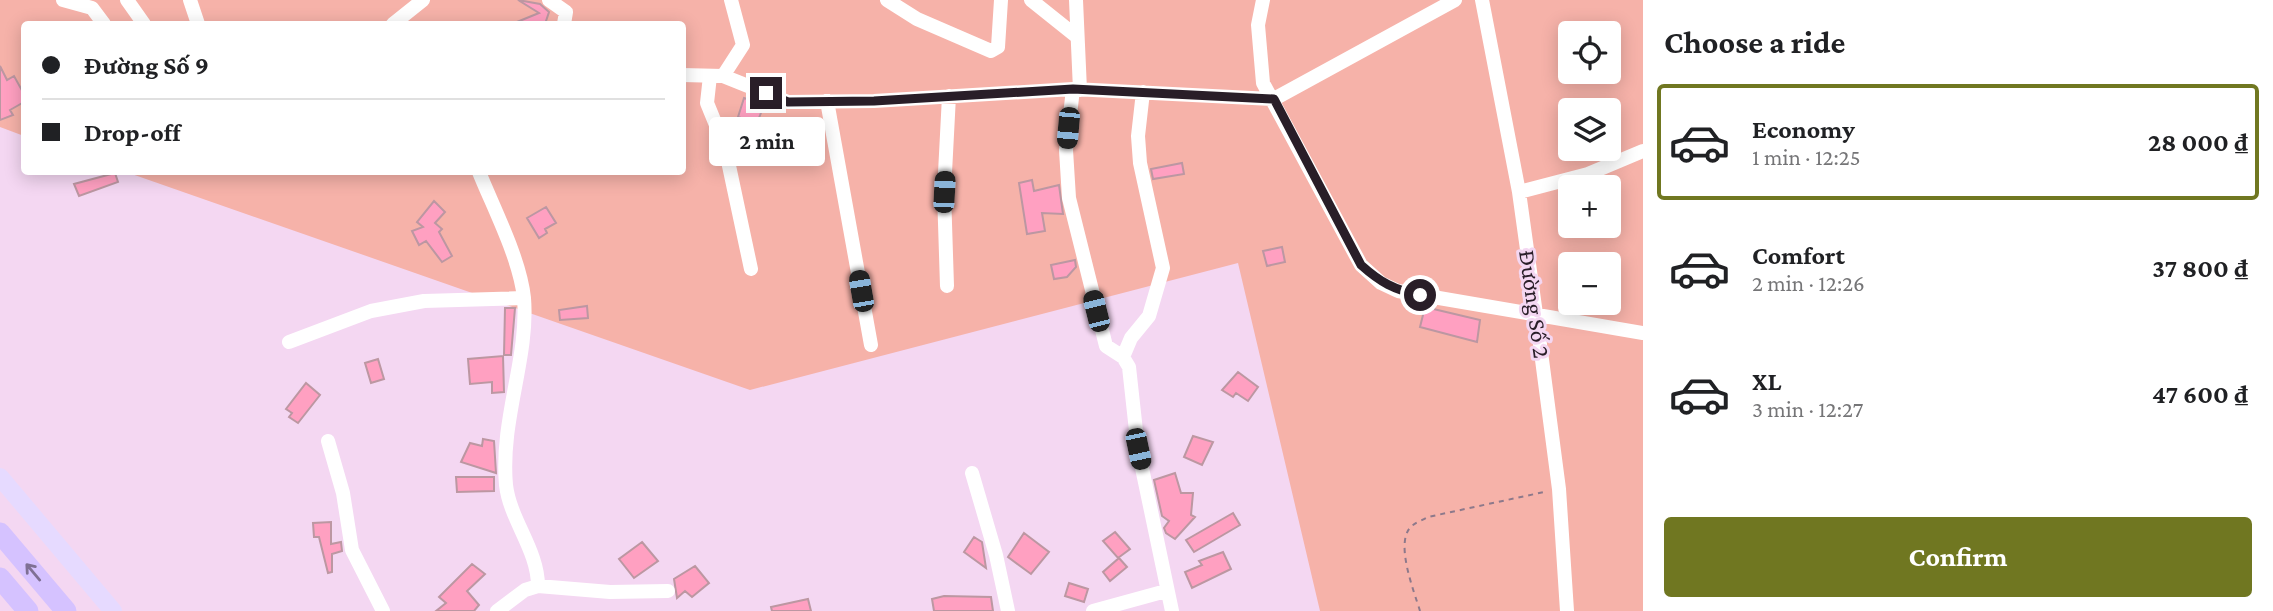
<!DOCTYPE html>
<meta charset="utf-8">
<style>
body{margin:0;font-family:"Crimson Pro",serif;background:#f6f6f6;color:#202124;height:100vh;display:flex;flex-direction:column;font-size:26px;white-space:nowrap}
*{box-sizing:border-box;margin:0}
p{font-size:23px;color:#757577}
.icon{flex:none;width:38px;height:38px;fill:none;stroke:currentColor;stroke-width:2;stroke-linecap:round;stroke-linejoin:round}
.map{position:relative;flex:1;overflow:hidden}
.panel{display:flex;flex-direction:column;background:#fff;width:630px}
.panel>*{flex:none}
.hud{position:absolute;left:21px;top:21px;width:665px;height:154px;border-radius:7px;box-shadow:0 4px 18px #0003;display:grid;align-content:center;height:154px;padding:0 21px;background:#fff}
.controls{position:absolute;left:1558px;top:21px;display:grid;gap:14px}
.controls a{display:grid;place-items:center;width:63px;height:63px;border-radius:7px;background:#fff;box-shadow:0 4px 18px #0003;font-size:35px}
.end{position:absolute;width:32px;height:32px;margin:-16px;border:9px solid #291e28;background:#fff;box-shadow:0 0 0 4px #fff}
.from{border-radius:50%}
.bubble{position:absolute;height:49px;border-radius:7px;background:#fff;box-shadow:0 4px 18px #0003;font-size:23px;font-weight:700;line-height:49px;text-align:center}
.car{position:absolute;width:21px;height:42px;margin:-21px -10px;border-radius:9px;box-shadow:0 0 5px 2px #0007;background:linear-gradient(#222 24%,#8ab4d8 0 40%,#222 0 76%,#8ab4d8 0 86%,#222 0)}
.hud b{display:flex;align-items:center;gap:24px;height:66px;font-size:26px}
.hud b+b{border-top:2px solid #e0e0e0}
.hud i{width:18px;height:18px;background:#202124}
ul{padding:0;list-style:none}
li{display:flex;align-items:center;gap:21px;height:116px;margin:0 14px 10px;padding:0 7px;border:4px solid transparent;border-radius:7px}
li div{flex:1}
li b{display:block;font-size:26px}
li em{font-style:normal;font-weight:700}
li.selected{border-color:#707721}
li>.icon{width:63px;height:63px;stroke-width:1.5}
h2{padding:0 21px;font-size:32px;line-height:84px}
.cta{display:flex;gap:14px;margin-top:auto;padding:14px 21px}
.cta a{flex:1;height:80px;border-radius:7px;background:#707721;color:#fff;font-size:28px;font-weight:700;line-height:80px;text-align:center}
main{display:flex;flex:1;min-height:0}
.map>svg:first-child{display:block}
.green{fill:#f6b2a9;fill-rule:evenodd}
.building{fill:#ffa0c1;stroke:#bc97a2;stroke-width:2}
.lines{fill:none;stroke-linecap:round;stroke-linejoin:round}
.path{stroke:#8d798b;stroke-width:2;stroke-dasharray:5 5;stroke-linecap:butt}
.minor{stroke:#fff;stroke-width:14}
.major{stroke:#e6daff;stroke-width:18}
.highway{stroke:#d5c2ff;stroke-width:21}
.oneway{stroke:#7f7094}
.route{stroke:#291e28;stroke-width:9}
.labels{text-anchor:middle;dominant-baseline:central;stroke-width:6;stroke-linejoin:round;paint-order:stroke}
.street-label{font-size:24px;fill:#291e28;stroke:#f4d7f2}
</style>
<main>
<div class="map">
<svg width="1643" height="611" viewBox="0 0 1643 611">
<rect width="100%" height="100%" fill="#f4d7f2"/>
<path class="green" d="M0,0H1643V611H1320L1238,263L750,390L126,172H682V24H24V136L0,127ZM1570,33H1608V72H1570ZM1570,110H1608V149H1570ZM1570,187H1608V226H1570ZM1570,264H1608V303H1570Z"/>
<path class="building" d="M518,0L540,4L549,12L545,24H512L539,13Z
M0,66L7,80L14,76L24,94V102L10,110L13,115L0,120Z
M744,98L764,105L757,123L738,117Z
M767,130L797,143L796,159L771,149Z
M1182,163L1184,174L1153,179L1151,169Z
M115,173L118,182L79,196L74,184Z
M1032,180L1034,191L1059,185L1063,214L1042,213L1045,231L1027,234L1019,183Z
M434,201L445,212L435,223L442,229L439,232L452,256L442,262L426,241L419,245L412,231L423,227L417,222Z
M546,207L556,223L545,229L547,233L539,238L527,218Z
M1282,247L1285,262L1267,266L1263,251Z
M1075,260L1076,267L1067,277L1054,279L1051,265Z
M587,306L588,318L560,320L559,310Z
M1425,307L1480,320L1477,342L1420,327Z
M505,308H515L511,355H504Z
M503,356L504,392L492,393V382L470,384L468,359Z
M378,359L384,379L371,383L365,363Z
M1238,372L1258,387L1248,401L1236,393L1233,397L1222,390Z
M306,383L320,395L298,423L289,417L292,413L286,409Z
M1193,436L1213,442L1202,465L1184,457Z
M483,439L494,441L496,473L461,462L470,443L482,446Z
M1175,473L1181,493H1193L1191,515L1195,517L1175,539L1166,533L1164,528L1169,521L1162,516L1154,480Z
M456,477H494V491L457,492Z
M1233,513L1240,525L1194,552L1186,540Z
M331,522V544L341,542L342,551L332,554V572L328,573L319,537H314L313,523Z
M1115,532L1130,549L1118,558L1103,541Z
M1024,533L1049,552L1031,574L1008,557Z
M974,537L982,542L986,568L964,552Z
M642,542L658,561L634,578L619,559Z
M1223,552L1231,569L1192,588L1185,572L1202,565L1199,561Z
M1119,558L1127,567L1110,581L1103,572Z
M472,564L485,574L467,591L479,605L474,611H436L446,603L439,597Z
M695,566L709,583L692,597L685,591L677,598L674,579Z
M1069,583L1088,589L1084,602L1065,596Z
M944,596L991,597L993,611H934L932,599Z
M808,599L811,611H772L771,607Z"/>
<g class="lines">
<path class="path" d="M1420,611C1414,591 1393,539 1413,525C1417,522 1423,520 1428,517L1544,492"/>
<path class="minor" d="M63,0L92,8L104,24
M127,0L144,24
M190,0L198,24
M549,0L566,12L564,24
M887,0L917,19L991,51L998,47L1001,0
M1031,0L1076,36
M1076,0L1080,90
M1263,0L1258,25L1263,83L1361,265L1381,283L1398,291L1643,333
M1482,0L1519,192L1536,314L1559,489L1567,611
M393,24L423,0
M682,75L723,76L788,102L874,101L1073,89L1274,99L1455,0
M710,76L707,103L725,147L751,269
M723,76L743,45L731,0
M1073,89L1066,150L1069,198L1106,346L1123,357L1129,367L1138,449L1172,611
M827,101L871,345
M479,172C494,209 520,259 524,298C529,357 500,420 506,485C510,520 538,550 538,586
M1519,192L1588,174L1643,151
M947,286L944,192L949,96
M289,342L371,311L424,301L524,298
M1123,357L1131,338L1149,316L1163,268L1140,163L1138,136L1143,92
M328,441L343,493L352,550L383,611
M972,473L996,555L1008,611
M497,611L525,590L538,586L610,592L668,591
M1093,611L1166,591"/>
<path class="major" d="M0,477L113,611"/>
<path class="highway" d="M0,533L66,611
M0,578L28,611"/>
</g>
<defs><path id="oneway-shaft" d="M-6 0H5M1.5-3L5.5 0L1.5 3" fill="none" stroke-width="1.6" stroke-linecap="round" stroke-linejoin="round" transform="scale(1.75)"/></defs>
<use class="oneway" href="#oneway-shaft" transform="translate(33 572) rotate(-130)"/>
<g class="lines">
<path class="route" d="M766,93L788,102L874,101L1073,89L1274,99L1361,265C1380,282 1394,290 1420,295"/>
</g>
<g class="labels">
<g class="street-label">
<text transform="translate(1535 304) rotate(82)">Đường Số 2</text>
</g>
</g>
</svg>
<div class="controls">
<a><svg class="icon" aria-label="locate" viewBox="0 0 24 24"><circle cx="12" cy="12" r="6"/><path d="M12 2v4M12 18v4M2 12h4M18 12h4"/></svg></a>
<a><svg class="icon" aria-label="layers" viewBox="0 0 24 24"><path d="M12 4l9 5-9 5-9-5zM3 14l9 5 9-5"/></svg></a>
<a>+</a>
<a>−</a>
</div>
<i class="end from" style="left:1420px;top:295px"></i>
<i class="end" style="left:766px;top:93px"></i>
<div class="bubble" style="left:709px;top:117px;width:116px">2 min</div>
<i class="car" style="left:1068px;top:128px;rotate:185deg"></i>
<i class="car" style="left:944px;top:192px;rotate:3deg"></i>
<i class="car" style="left:861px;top:291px;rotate:350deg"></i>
<i class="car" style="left:1096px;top:311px;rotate:346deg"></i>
<i class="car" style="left:1138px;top:449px;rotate:168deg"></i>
<div class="hud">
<b><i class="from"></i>Đường Số 9</b>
<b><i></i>Drop-off</b>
</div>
</div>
<section class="panel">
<h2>Choose a ride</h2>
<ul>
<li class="selected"><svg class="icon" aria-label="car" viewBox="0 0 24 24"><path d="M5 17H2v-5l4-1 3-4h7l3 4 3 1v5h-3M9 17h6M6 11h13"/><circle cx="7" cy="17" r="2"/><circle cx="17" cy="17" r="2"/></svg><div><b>Economy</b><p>1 min · 12:25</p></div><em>28 000 ₫</em></li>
<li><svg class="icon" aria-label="car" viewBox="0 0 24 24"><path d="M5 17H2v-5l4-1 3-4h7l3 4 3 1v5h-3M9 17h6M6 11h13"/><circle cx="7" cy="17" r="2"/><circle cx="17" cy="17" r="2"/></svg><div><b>Comfort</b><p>2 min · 12:26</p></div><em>37 800 ₫</em></li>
<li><svg class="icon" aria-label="car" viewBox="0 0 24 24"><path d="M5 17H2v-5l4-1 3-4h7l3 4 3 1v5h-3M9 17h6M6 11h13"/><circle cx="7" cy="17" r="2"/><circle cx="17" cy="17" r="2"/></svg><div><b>XL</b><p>3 min · 12:27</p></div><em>47 600 ₫</em></li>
</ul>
<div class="cta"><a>Confirm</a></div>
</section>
</main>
